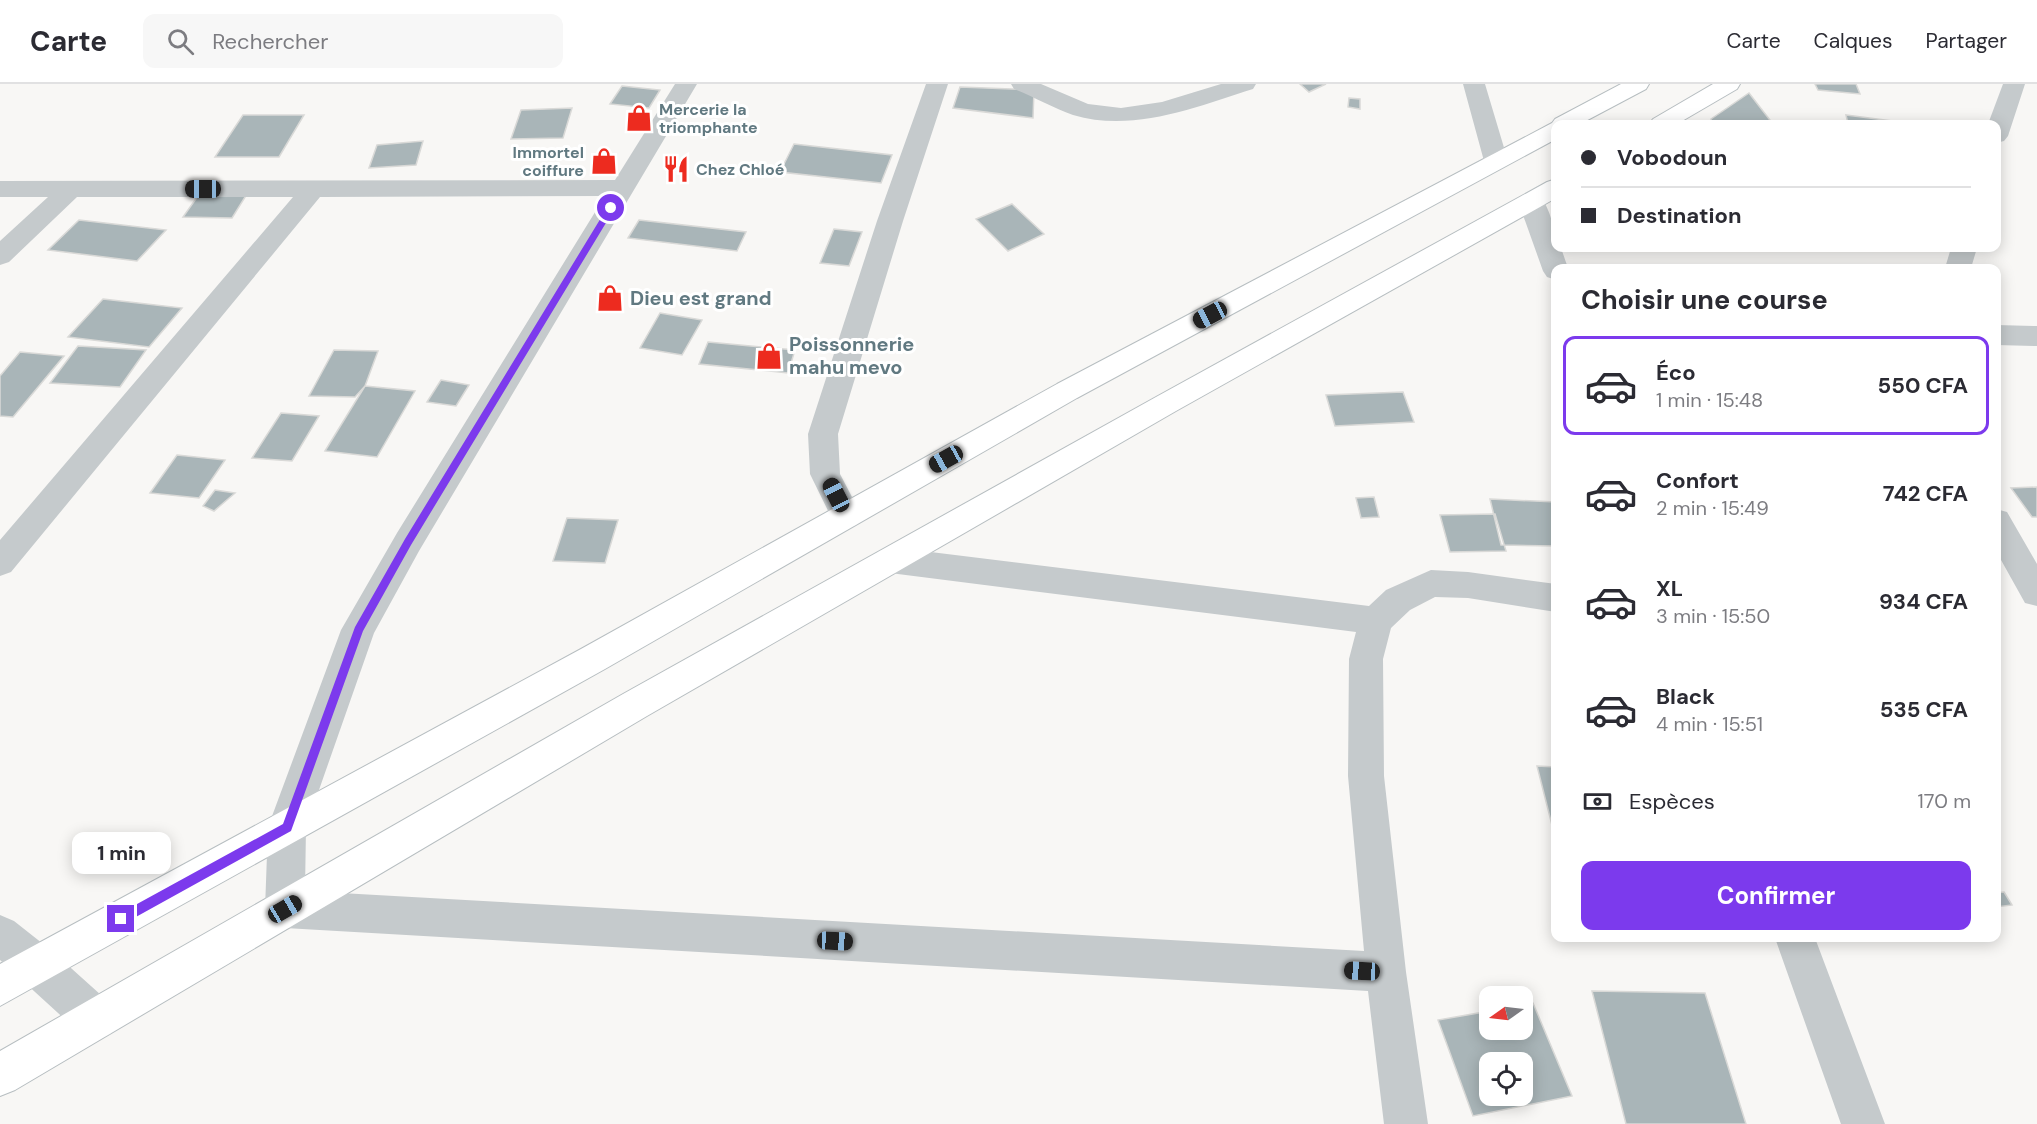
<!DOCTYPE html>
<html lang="fr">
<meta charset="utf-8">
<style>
body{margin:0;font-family:"DM Sans",sans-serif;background:#f7f7f7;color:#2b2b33;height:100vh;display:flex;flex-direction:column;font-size:22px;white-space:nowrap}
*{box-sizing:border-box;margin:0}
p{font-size:20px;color:#7c7c81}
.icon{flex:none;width:33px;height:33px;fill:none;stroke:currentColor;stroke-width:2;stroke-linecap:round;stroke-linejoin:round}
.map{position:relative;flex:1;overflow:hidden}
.side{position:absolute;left:1551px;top:180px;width:450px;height:678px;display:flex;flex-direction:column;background:#fff;border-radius:12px;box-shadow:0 3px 15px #0003}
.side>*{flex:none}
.top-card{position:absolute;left:1551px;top:36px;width:450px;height:132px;border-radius:12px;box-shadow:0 3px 15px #0003;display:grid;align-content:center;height:132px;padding:0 30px;background:#fff}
.needle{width:39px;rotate:256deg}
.tools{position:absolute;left:1479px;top:902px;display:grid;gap:12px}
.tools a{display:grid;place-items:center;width:54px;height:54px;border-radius:12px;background:#fff;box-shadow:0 3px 15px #0003;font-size:30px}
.end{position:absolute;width:27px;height:27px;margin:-14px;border:8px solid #7c3aed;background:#fff;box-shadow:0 0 0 3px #fff}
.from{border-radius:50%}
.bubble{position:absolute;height:42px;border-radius:12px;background:#fff;box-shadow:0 3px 15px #0003;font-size:20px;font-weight:700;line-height:42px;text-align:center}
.car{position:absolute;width:18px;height:36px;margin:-18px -9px;border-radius:8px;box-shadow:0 0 4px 2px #0007;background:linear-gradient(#222 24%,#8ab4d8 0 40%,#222 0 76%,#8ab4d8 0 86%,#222 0)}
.top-card b{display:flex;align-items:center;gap:21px;height:57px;font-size:22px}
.top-card b+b{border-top:2px solid #e1e1e2}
.top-card i{width:15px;height:15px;background:#2b2b33}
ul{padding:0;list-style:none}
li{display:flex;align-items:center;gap:18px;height:99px;margin:0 12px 9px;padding:0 18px;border:3px solid transparent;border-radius:12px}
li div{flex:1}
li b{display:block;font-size:22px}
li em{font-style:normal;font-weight:700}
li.current{border-color:#7c3aed}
li>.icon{width:54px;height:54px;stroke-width:1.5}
h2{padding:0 30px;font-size:27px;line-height:72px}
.pay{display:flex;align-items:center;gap:15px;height:66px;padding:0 30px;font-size:22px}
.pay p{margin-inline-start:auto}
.button{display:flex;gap:12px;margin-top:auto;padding:12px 30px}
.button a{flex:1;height:69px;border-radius:12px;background:#7c3aed;color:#fff;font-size:24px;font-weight:700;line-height:69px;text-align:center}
header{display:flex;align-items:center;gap:36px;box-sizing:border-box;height:84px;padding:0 30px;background:#fff;border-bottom:2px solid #e1e1e2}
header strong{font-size:28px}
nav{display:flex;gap:33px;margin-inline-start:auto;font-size:21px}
.search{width:420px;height:54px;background:#f7f7f7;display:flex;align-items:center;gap:15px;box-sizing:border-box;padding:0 21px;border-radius:12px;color:#7c7c81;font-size:22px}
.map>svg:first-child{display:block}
.building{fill:#a9b5b8;stroke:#d9d9d7;stroke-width:1.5;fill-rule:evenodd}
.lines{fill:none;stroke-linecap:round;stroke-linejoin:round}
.secondary-casing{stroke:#b7bec1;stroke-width:2}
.minor{fill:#c5cacc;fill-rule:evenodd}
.secondary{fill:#fff;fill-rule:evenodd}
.route{fill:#7c3aed}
.labels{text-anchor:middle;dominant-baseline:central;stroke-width:6;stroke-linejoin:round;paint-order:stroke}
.far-poi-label{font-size:16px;font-weight:bold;fill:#617981;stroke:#fff;text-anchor:start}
.poi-label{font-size:20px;font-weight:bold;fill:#617981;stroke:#fff;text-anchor:start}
</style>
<header>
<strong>Carte</strong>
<div class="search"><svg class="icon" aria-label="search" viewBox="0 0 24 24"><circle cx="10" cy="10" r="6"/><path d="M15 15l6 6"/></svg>Rechercher</div>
<nav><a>Carte</a><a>Calques</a><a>Partager</a></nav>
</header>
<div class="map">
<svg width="2037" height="1040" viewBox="0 0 2037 1040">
<rect width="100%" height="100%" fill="#f8f7f5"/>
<path class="building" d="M1300,0H1326L1309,8Z
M1815,0H1856L1860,10L1818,6Z
M622,2L660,6L649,24L610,20Z
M960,3L1034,6L1033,34L953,24Z
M1749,9L1773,40H1712L1711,35Z
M1349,14L1360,15V25L1348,23Z
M572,24L563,54L511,55L521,26Z
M243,31H304L279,73H215Z
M1846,31L1916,40H1848Z
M423,57L416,81L369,84L377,61Z
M794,60L892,71L881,99L780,88Z
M200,109L247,110L232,134L183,133Z
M1012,120L1044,150L1008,167L976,135Z
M79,136L166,146L137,177L48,166Z
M639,136L746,148L737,167L628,154Z
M834,145L862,148L849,182L820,179Z
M103,215L182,224L149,263L68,253Z
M660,229L702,236L682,271L640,264Z
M708,258L795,266L788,289L699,280Z
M78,262L146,266L120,303L50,299Z
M334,266L378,267L365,302L355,313L309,312Z
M20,268L64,272L13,333L0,332V292Z
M441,296L469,301L456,322L427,318Z
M365,302L415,307L377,373L325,367Z
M1403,308L1414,338L1335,342L1326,311Z
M281,329L319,332L292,377L252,374Z
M177,371L225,376L199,414L150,409Z
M2037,403V433H2032L2011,404Z
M215,406L235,409L214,427L203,422Z
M1374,413L1379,433L1361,434L1356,414Z
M1490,415L1556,418V462L1501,461Z
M1495,430L1506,467L1450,468L1440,431Z
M567,434L618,436L605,479L553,477Z
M1537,682L1556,683V757Z
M2004,808L2012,821L1996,823V809Z
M1592,907L1705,909L1746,1040H1626Z
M1533,919L1572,1012L1473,1032L1438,936L1490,927V945H1522V921ZM1490,978H1522V1011H1490Z"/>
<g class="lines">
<defs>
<path id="secondary" d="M1621,0H1649L1646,5L1580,40H1556V55L1077,314L605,585L0,922V880L581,565L1057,300L1552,39L1555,35Z
M1713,0H1740L1737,5L1677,40H1649L1653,35Z
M1556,95V114L1176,327L647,632L15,1006L0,1012V967L623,610L1156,313L1547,98Z"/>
</defs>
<use href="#secondary" class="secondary-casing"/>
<path class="minor" d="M675,0H697L419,467L374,549L306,743L305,807L1364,867L1348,692L1349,575L1356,548L890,489L879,485L874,476L879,467L890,463L1369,522L1386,506L1431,486L1468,488L1556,500V528L1468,514L1435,513L1410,526L1391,544L1383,575L1384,692L1406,888L1428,1040H1384L1368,907L285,844L271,839L265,825L268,743L341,546L397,449L605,112L320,113L11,488L0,492V456L293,113H77L9,178L0,181V157L48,113H0V97L615,96Z
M926,0H948L903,137L838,350L840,390L862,432L857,441L846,444L835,441L810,390L808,350L877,137Z
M1011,0H1041L1088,20L1121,24L1162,18L1221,0H1256L1253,5C1196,23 1133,49 1073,31C1053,24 1034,13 1014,5Z
M1463,0H1485L1508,77L1505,82L1496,84L1487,82L1484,77Z
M2003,0H2025L2008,52L2004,57L1996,59V40H1988Z
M1531,109L1540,111C1550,126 1556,146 1556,164H1561L1568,184H1556V196L1547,193L1543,187L1518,117L1522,111Z
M1951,164H1977L1971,184H1945Z
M1996,241L2037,242V262L1996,261Z
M1996,425L2007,428L2037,480V522L2025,519L1996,467Z
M0,831L14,837L52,867L111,920L117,935L111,950L96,956L81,950L0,876Z
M1775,854H1815L1885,1040H1841Z"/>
<use href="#secondary" class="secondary"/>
</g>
<path class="route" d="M611,122L615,124L411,461L363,547L291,747L125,839H117V831L283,740L355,543L405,455L607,124Z"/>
<defs>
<symbol id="shop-bare" viewBox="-9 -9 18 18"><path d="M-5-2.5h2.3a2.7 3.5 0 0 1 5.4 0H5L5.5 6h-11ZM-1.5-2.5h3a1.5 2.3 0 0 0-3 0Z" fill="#ed2b1f" stroke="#fff" stroke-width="2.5" paint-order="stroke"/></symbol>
<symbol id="restaurant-bare" viewBox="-9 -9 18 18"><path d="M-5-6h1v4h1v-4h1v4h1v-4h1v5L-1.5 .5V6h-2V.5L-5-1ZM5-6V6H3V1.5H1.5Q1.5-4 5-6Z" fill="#ed2b1f" stroke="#fff" stroke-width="2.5" paint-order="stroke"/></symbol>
</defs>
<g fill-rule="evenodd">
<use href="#shop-bare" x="620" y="15" width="38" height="38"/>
<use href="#shop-bare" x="585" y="58" width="38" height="38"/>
<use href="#restaurant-bare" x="657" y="66" width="38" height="38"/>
<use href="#shop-bare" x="591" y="195" width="38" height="38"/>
<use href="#shop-bare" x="750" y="253" width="38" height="38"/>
</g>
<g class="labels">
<g class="far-poi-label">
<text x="659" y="25">Mercerie la<tspan x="659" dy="18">triomphante</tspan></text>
<text x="584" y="68" text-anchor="end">Immortel<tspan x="584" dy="18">coiffure</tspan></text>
<text x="696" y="85">Chez Chloé</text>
</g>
<g class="poi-label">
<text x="630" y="214">Dieu est grand</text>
<text x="789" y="260">Poissonnerie<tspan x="789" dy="23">mahu mevo</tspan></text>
</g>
</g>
</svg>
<div class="tools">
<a><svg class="needle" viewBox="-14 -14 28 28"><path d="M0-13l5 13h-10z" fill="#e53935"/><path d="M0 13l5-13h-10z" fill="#7c7c81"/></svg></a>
<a><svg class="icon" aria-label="locate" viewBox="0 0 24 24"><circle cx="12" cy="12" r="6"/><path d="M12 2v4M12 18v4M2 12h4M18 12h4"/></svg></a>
</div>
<i class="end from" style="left:611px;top:124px"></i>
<i class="end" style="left:121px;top:835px"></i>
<div class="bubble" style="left:72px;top:748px;width:99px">1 min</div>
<i class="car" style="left:203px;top:105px;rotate:270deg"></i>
<i class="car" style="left:1210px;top:231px;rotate:242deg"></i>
<i class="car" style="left:946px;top:375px;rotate:241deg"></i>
<i class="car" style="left:836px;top:411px;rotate:333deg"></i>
<i class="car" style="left:285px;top:825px;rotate:60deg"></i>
<i class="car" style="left:835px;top:857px;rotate:93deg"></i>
<i class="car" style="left:1362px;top:887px;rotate:273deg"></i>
<div class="top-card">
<b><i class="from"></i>Vobodoun</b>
<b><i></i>Destination</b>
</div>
<section class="side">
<h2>Choisir une course</h2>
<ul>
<li class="current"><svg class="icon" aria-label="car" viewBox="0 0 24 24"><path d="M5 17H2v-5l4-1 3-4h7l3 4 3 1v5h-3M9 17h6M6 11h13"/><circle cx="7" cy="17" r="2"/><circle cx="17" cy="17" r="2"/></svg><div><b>Éco</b><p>1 min · 15:48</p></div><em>550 CFA</em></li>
<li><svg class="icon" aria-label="car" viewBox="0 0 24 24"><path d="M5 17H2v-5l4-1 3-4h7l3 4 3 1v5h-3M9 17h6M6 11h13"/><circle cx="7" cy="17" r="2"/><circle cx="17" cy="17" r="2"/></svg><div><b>Confort</b><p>2 min · 15:49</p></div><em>742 CFA</em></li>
<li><svg class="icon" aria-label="car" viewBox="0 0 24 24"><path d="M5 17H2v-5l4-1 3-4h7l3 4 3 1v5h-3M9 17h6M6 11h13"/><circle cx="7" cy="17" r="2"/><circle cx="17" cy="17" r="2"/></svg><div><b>XL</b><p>3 min · 15:50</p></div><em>934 CFA</em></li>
<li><svg class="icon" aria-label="car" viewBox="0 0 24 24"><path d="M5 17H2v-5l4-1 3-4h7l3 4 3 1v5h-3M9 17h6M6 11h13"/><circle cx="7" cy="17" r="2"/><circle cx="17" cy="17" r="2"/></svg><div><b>Black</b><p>4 min · 15:51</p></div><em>535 CFA</em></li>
</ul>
<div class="pay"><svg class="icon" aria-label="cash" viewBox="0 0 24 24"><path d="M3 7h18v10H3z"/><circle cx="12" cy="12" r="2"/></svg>Espèces<p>170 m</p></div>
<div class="button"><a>Confirmer</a></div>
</section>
</div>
